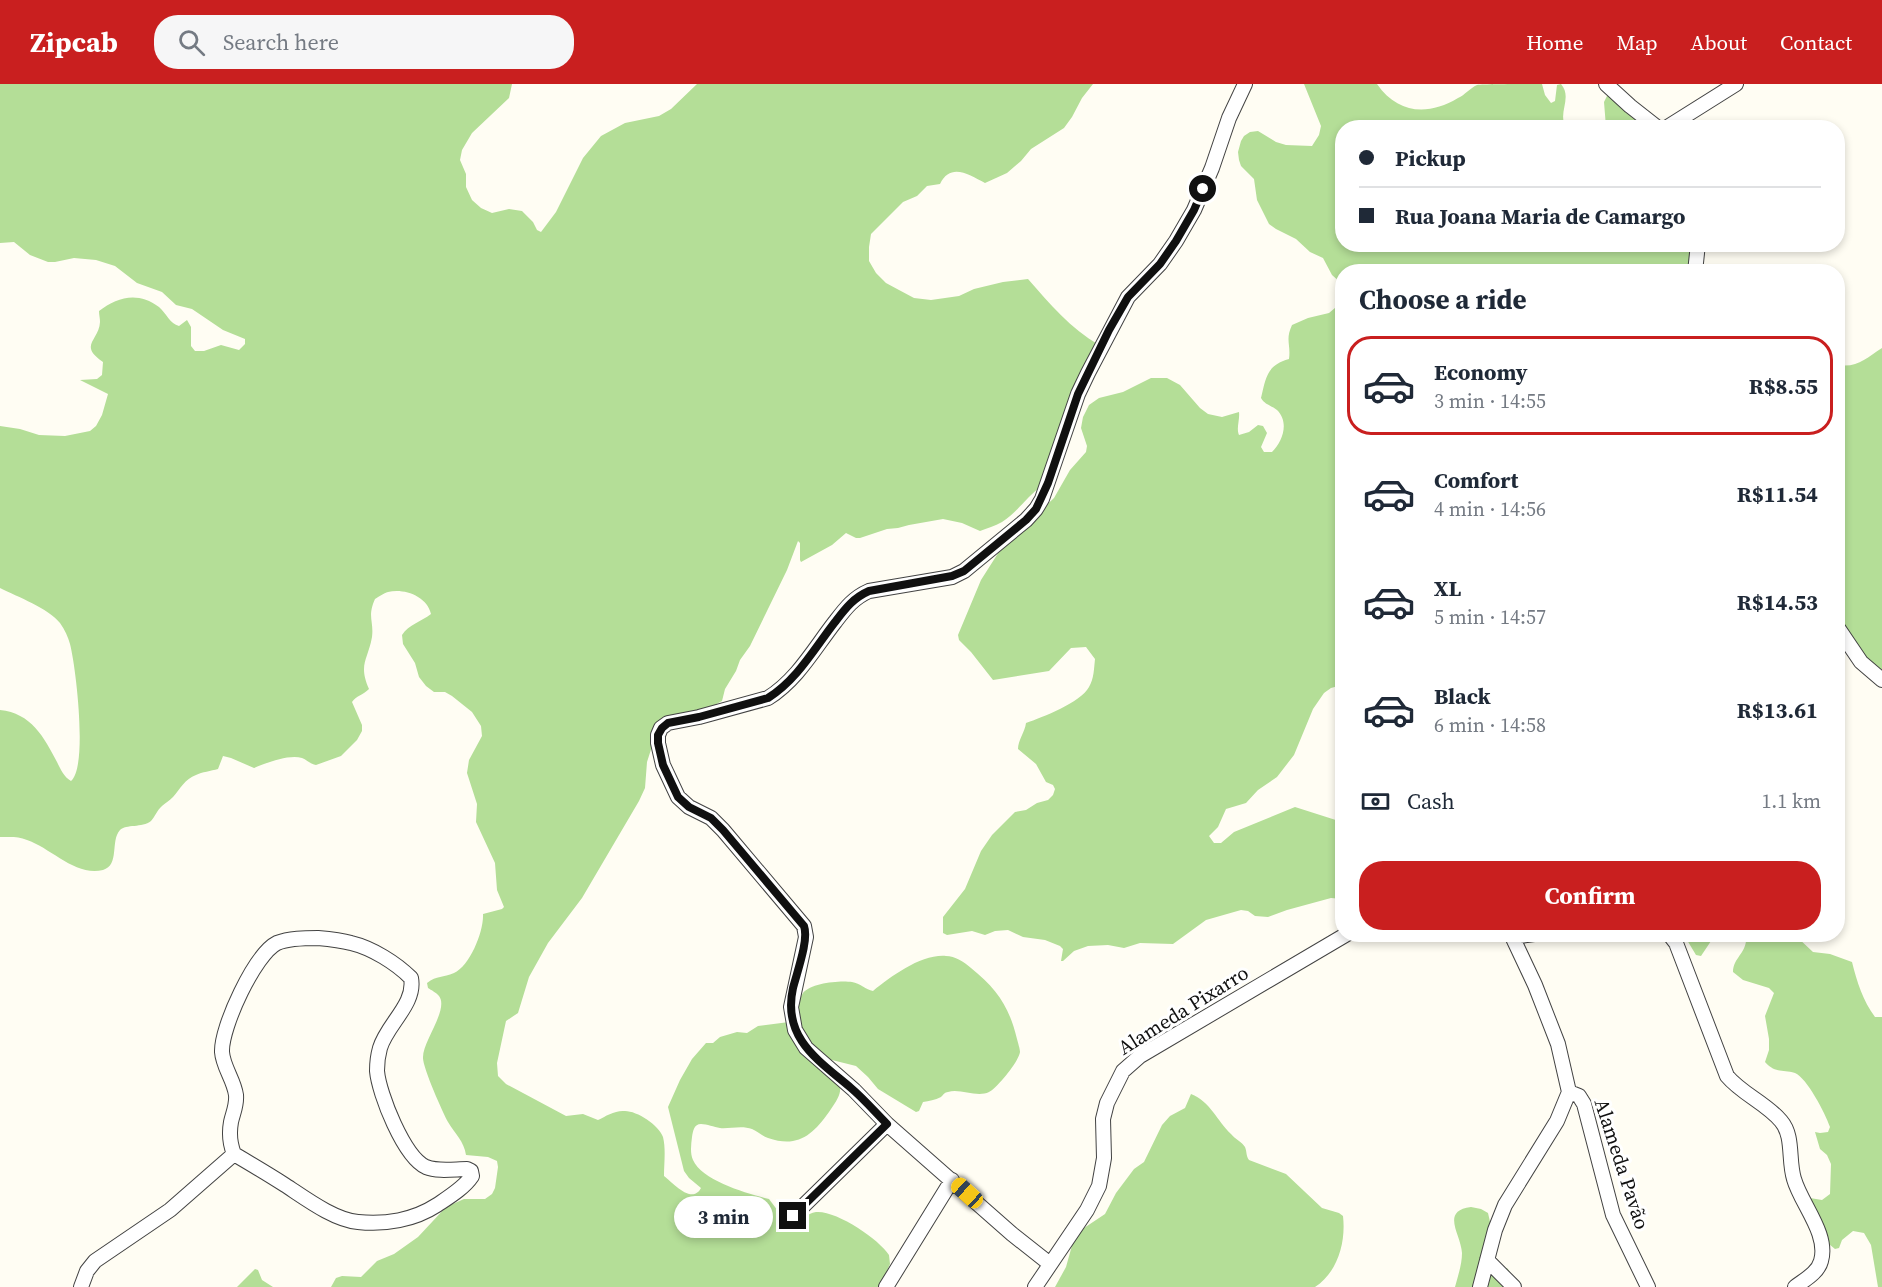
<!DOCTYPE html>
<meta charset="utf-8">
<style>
body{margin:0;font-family:"Source Serif 4",serif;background:#f6f6f7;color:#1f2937;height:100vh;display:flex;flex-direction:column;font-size:22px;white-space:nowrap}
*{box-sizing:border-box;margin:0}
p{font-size:20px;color:#747a83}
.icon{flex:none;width:33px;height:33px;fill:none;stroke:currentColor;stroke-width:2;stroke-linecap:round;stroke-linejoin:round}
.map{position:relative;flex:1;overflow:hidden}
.panel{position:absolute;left:1335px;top:180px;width:510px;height:678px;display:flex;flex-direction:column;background:#fff;border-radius:24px;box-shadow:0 3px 9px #0003}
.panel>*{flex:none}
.banner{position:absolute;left:1335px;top:36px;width:510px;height:132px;border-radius:24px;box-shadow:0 3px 9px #0003;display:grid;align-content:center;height:132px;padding:0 24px;background:#fff}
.end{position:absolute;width:27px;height:27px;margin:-14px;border:8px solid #101010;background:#fff;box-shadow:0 0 0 3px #fff}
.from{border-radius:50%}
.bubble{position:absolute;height:42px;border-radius:21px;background:#fff;box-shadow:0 3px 9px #0003;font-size:20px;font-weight:700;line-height:42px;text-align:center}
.car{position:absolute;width:18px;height:36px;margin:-18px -9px;border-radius:8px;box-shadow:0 0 4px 2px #0007;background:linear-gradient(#f5c518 24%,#345 0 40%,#f5c518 0 76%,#345 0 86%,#f5c518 0)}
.banner b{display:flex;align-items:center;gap:21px;height:57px;font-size:22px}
.banner b+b{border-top:2px solid #e0e1e3}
.banner i{width:15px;height:15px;background:#1f2937}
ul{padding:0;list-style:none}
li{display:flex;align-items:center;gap:18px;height:99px;margin:0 12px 9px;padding:0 12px;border:3px solid transparent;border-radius:24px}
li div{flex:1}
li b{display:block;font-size:22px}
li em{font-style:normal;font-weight:700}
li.selected{border-color:#c91f1f}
li>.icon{width:54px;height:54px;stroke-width:1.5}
h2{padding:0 24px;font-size:27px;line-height:72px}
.pay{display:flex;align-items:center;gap:15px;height:66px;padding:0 24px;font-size:22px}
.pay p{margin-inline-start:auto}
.action{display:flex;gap:12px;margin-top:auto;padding:12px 24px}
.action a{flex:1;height:69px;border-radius:24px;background:#c91f1f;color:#fff;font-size:24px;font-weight:700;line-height:69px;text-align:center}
header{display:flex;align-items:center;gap:36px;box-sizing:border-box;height:84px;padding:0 30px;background:#c91f1f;color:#fff}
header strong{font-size:28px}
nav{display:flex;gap:33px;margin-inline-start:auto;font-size:21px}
.search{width:420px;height:54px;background:#f6f6f7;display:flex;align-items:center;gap:15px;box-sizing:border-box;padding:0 21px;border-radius:24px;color:#747a83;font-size:22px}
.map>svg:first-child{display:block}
.forest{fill:#b4de97}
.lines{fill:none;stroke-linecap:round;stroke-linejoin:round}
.minor-casing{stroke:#434343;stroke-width:16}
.minor{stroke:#fff;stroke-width:14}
.route{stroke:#101010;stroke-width:8}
.labels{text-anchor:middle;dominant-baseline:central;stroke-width:6;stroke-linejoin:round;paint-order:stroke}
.street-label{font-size:20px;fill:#101010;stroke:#fff}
</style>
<header>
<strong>Zipcab</strong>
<div class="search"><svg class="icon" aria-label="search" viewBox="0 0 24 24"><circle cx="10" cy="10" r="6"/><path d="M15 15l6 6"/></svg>Search here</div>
<nav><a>Home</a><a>Map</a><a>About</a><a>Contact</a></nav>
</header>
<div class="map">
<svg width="1882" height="1203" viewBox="0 0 1882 1203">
<rect width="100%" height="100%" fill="#fffdf3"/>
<path class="forest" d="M0,0H512L509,14L472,49L462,66L460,76L466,90V103L472,116L481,124L492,129L509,125L522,127L533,138L537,146L541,148L556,128L583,74L601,52L625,39L659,32L671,25L697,0H1093L1082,14L1072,33L1064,44L1031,65L1021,77L1007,89L985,99C969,91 951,78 940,100L927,102L917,112L903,118L871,150L869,163V177L876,189L886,199L899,206L914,214L931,216L959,212L974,205L1003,198L1028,195C1049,219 1071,245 1099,261L1042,402C1027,412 1017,429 1002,438C995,442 987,444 980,447L962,439L943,435L909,441L898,444L887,445L860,454H856L846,449L832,461L801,478L800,476V459L798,457L787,486L750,562L740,576L736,587L725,605L722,617L655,653L647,678L645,704L639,717L582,814L548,859L529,893L518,929L506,937L497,979L498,992L506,1000L566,1032L583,1030L598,1036C606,1032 615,1026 625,1027C637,1027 659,1041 663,1053C666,1065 664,1080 664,1092C673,1099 692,1121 701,1104L689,1094L684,1087L668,1023L680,996L692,975L706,959H713L720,953L737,948L747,949L758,942L789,938C796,929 797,918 803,909C811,899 840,896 852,898C860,899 866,906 873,907C892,892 921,870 946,872C955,872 964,878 971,884C997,905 1009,922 1017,955C1018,959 1020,965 1020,968C1019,977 997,1004 989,1008C977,1014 960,1004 948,1008C945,1008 943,1011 941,1013C935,1016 929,1017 923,1018L919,1027L916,1028L878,1005L868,993L856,982L832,976L828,979C842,1003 846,1004 829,1028C812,1052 797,1064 768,1054C762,1052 757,1047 752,1045C742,1041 729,1045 720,1044C714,1043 707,1040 701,1040C694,1040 693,1047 692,1053C691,1061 690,1069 693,1076C702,1097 749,1110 769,1115L781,1131L790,1139C801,1138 807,1129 816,1128C836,1126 879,1155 889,1171L890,1180L880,1203H331L336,1194L342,1192L361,1193L377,1177L394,1170L418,1153L446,1123L464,1115H485L492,1110L495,1104L498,1083L497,1077L488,1073L466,1071C464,1057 455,1050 448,1038C443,1029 422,982 423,973C423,957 449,925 439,912C437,909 431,906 428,904L427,899C437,891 443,894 454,889C470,882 484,847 483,830L502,825L504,823L497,806L495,779L476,738L477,720L467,689L469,676L482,652L481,642L472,628L452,612L445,608H434L426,602L419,593L415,579L403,560L402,551C409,540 421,538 431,530C427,512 404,504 388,508C384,509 378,513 375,515C367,533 374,537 372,553C368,576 358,580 369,605C363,611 356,612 352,618L362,641V647L357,656L341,672L316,681C310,680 307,676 302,674C289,670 266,679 254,684L231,674L223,672L218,685C211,687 202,688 196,691C185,695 180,705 173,713C169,717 165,719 162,722C157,726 155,733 151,737C142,744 126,740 120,746C110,757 120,781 103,786C76,793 51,764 27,756C18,752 10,753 0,753V626C31,629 44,653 57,678C61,686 64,693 71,697C88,683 76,583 70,560C68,553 65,546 60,539C48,524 18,513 0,504V342L20,345L39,351L65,352L90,347L96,342L102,331L108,310L80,296L97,295L102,291L103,278C78,261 99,257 100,238C100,234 99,231 99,227C117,213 138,207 159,223C166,229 170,240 179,242L187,236L191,243V262L195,267H204L221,261L239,266L245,260V255L223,246L192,225L176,221L162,208L137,199L115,182L96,176L74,174L55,178H48L30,171L14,158L0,159Z
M1304,0H1377C1398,30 1428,32 1458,14C1465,11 1470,4 1477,1C1485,0 1530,0 1542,0L1545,11L1551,19L1555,17L1557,1L1561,0C1573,14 1557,29 1566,43L1342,44V160L1697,161L1691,187L1342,188V200L1332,191L1323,174L1310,168L1296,155L1276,145L1269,140L1257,116L1254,95L1241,82L1239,76L1238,68L1241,57L1244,52L1250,48L1258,47L1276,58L1286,61L1312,62L1319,51L1321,42Z
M1608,10L1660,43H1606L1604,18Z
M1342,218V468L1341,473L1342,483V601L1331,604L1324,609L1313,625L1294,671L1277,693L1258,706L1246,719L1226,725L1218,743L1209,752L1214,759H1221L1234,748L1295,723L1342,738V815L1331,814L1287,826L1268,833L1255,832L1248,827L1241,826L1206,836L1173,860L1140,859L1124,864L1108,861L1088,862L1074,867L1063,877H1061L1063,865L1060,862L1045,856L1023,853L1008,846L995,847L985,851L972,847L947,851L943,849V833L965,805L981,767L992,751L1015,728L1026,726L1037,719L1048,716L1053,711L1055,705L1053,701L1046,698L1036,680L1018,665C1018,656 1025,648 1026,639C1043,633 1080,619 1089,603C1094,595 1094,584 1095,575L1086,563L1071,564L1049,587L993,596L971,568L959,556L958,551L981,496L1002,463L1054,414L1070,386L1086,368L1087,362L1081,344L1083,333L1089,321L1099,314L1123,308L1151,294H1167L1180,301L1200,324L1208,330L1222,333L1239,328C1240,336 1236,344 1239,351L1249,348L1258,341L1263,342L1267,349L1261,363L1264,368H1272C1282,358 1290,339 1277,326C1271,321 1265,321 1261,314C1266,293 1267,281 1289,275C1291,260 1285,256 1292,241L1308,234L1329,229Z
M1882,264V591L1851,557L1838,531V281C1858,284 1866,274 1882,264Z
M1684,851H1719L1711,857L1701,872L1696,871Z
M1746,851H1792L1797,853L1813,868L1830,870L1852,878C1857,898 1863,917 1875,933H1882V1203H1878L1871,1161L1864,1149L1853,1147L1842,1156L1839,1164L1835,1165L1808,1143L1810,1114L1822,1116L1830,1110L1831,1080L1827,1071L1820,1065L1815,1048L1820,1049L1828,1048L1830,1043C1825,1029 1807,994 1795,989C1782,985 1776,990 1765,978L1769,966V955L1765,932L1774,909L1769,904L1743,896L1733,888C1733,873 1748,869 1746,851Z
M1191,1010C1210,1017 1217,1037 1231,1050C1235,1055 1242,1058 1245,1063C1247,1068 1246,1072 1249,1076L1286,1090L1322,1124L1339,1129L1343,1132C1346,1158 1338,1188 1315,1203H1055L1066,1183L1073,1158L1084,1144L1105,1130L1116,1109L1134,1085L1144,1078L1162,1041L1170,1032L1185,1024Z
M1471,1123L1481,1125L1488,1129L1491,1142V1184H1507C1513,1190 1510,1196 1508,1203H1455C1458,1192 1462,1180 1462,1169C1461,1150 1440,1127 1471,1123Z
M255,1185L258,1186L262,1196L273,1203H237Z"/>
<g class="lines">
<defs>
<path id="minor" d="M1606,0L1630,22L1658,44
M1666,44L1736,0
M1695,188L1698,160
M1838,544L1861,578L1882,596
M1669,850L1676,859L1727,992C1742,1010 1766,1019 1781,1037C1794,1052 1788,1076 1794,1095C1801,1120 1829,1150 1821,1177C1818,1189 1804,1196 1795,1203
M1512,853L1534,850
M318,854C329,855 340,856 351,859C372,864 396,879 411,894C416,920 387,940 380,964C378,971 377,979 377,987C379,1010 404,1073 426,1083C438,1088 455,1085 467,1085L471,1087L472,1092C464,1104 449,1113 437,1121C414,1136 385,1141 358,1138C334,1136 305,1114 285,1101C268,1090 251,1080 234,1070C230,1060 229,1049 231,1038C233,1029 237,1021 236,1011C234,996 223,983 222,968C221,943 255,870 277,859C289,854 305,854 318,854Z
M1569,1008L1579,1012L1584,1020L1613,1131L1648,1203
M793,1132L887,1040
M1487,1176L1514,1203
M1050,1180L1012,1150L887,1040L854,1006L806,964L795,946L791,923L806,853L804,842L723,746L711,734L689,723L678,713L663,681L658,659V651L661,644L668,639L699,633L768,614C797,596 814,565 835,538C845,525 853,514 869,507L952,493L964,487L1026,436L1036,425L1042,415L1078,310L1088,289L1128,213L1160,180L1176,157L1194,126L1212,84L1229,34L1245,0
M81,1203L87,1187L95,1177L170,1126L234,1070
M886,1203L952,1096
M1035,1203L1087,1126L1099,1102L1104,1074L1103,1035L1107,1019L1123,987L1140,972L1347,850
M1480,1203L1495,1146L1505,1121L1557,1037L1569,1008L1558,960L1535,901L1511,850"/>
</defs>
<use href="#minor" class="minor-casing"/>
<use href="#minor" class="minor"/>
</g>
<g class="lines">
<path class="route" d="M793,1132L887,1040C875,1028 864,1015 851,1004C818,976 782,954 793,904C797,888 809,856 804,842L723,746L711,734L689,723L678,713L663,681L658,659V651L662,644L668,639L699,633L768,614C797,596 814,565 835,538C845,525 853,514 869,507L952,492L964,487L1026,436L1036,425L1048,399L1078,310L1109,246L1128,213L1160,180L1176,157L1194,126L1203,105"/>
</g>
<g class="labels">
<g class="street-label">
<text transform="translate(1183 926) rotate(-32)">Alameda Pixarro</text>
<text transform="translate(1622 1080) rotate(72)">Alameda Pavão</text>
</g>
</g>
</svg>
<i class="end from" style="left:1203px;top:105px"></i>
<i class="end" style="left:793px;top:1132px"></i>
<div class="bubble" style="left:674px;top:1112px;width:99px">3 min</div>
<i class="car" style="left:967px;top:1109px;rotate:312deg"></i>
<div class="banner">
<b><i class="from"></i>Pickup</b>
<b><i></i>Rua Joana Maria de Camargo</b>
</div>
<section class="panel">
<h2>Choose a ride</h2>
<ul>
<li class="selected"><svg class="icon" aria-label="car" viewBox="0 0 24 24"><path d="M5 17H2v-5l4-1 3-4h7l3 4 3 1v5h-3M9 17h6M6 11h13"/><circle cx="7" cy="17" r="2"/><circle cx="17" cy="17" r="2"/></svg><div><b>Economy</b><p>3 min · 14:55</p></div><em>R$8.55</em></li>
<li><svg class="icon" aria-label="car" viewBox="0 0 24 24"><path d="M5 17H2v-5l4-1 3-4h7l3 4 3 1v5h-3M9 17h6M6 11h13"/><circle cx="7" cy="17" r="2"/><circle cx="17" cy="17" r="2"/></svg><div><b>Comfort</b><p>4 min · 14:56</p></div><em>R$11.54</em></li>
<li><svg class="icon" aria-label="car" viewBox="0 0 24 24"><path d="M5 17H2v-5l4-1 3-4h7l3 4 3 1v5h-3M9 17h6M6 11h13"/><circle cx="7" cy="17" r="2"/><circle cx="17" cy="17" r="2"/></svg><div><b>XL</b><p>5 min · 14:57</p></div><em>R$14.53</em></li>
<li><svg class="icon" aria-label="car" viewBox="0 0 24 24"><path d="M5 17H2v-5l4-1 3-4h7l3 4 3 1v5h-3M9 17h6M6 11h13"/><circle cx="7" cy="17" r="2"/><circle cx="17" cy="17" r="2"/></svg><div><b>Black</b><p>6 min · 14:58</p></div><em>R$13.61</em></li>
</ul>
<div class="pay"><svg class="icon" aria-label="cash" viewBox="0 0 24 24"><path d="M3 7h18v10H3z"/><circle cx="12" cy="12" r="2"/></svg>Cash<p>1.1 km</p></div>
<div class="action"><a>Confirm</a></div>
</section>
</div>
